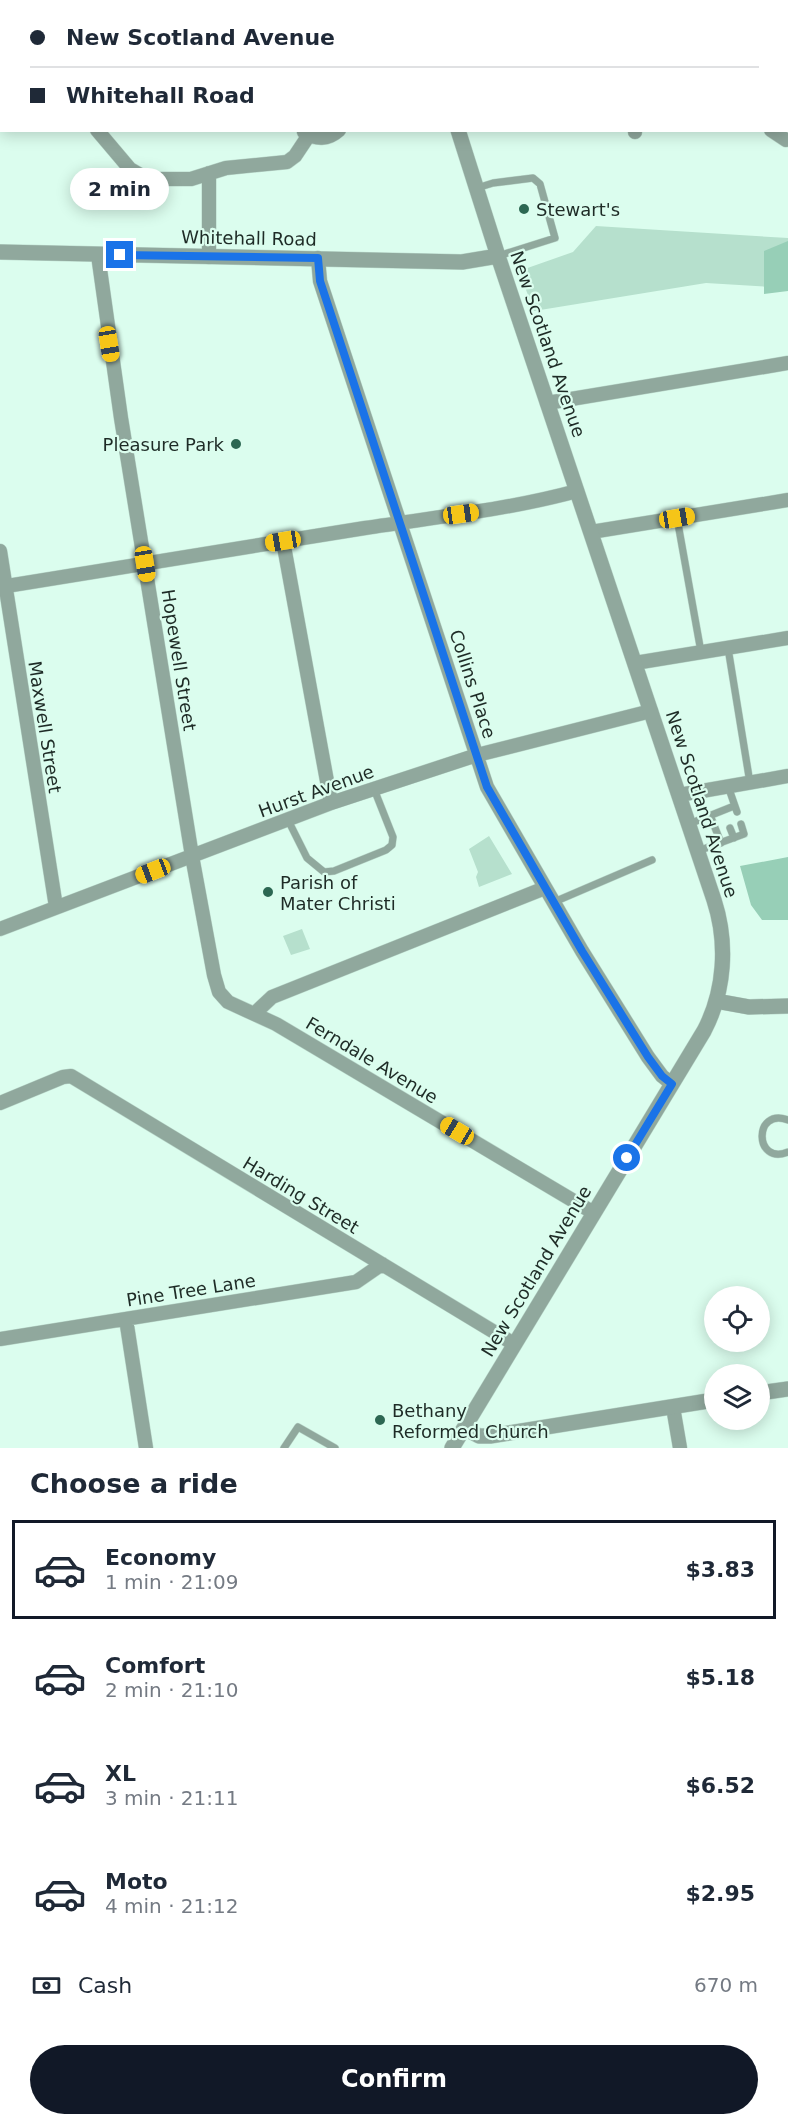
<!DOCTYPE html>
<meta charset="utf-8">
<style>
body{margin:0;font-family:"DejaVu Sans",sans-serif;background:#f2f2f3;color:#1f2937;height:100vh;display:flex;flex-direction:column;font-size:22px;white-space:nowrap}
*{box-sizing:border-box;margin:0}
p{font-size:20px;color:#747a83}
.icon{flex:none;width:33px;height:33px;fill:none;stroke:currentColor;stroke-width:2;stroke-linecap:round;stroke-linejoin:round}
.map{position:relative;height:1448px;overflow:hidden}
.drawer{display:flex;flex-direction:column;background:#fff;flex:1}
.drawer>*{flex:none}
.banner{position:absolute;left:0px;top:0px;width:789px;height:132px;box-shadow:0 3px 15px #0003;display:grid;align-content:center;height:132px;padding:0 30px;background:#fff}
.controls{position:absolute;left:704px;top:1286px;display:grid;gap:12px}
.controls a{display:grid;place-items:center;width:66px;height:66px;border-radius:50%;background:#fff;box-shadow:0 3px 15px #0003;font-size:30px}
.end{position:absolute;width:27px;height:27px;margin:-14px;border:8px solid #1a73e8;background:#fff;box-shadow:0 0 0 3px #fff}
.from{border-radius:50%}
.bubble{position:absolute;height:42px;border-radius:21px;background:#fff;box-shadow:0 3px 15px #0003;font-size:20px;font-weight:700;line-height:42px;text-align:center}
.car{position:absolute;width:18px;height:36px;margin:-18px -9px;border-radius:8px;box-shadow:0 0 4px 2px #0007;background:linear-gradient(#f5c518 24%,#345 0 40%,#f5c518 0 76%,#345 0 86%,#f5c518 0)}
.banner b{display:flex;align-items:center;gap:21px;height:57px;font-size:22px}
.banner b+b{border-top:2px solid #e0e1e3}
.banner i{width:15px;height:15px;background:#1f2937}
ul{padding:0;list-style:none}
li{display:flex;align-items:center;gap:18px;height:99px;margin:0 12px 9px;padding:0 18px;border:3px solid transparent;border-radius:0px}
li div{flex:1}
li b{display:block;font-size:22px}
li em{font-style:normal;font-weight:700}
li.selected{border-color:#111827}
li>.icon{width:54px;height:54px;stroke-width:1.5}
h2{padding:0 30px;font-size:27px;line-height:72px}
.pay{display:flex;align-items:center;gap:15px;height:66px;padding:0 30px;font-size:22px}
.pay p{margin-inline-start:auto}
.cta{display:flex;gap:12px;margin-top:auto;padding:12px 30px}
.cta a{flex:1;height:69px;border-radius:36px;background:#111827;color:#fff;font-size:24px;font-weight:700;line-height:69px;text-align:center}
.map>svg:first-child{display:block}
.green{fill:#b6e0cd}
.forest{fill:#97cfb7}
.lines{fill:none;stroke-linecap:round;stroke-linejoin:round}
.service-casing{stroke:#b9d7ca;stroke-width:8}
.minor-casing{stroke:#b9d7ca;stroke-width:15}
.tertiary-casing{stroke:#b9d7ca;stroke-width:16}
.service{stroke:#90a89d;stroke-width:7}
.minor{stroke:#90a89d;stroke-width:14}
.tertiary{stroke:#90a89d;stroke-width:15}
.route{stroke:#1a73e8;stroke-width:8}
.poi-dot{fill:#2c6752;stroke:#dbfdee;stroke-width:2}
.labels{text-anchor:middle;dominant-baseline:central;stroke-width:4.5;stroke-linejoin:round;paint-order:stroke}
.poi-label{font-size:18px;fill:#1e2b26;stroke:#dbfdee;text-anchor:start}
.street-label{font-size:18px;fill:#1e2b26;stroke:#dbfdee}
</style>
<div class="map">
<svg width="788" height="1448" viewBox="0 0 788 1448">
<rect width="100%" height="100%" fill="#dbfdee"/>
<path class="green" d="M596,226L788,238V288L706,283L534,311L519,271L573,252Z
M489,836L512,874L479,887L476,877L478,872L469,849Z
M302,929L310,949L291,955L283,936Z"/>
<path class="forest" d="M788,241V291L764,294V251Z
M788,857V920H762L751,905L740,866Z"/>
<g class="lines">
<defs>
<path id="service" d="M477,188L493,183L533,178L540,184L555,238L498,256
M677,518L701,652
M728,648L750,783
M728,786L737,812
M710,815L721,843
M288,820L307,858L324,872L334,871L386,850L392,845L393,837L374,789
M689,824L734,806
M730,828L734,838
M698,851L744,834L741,824
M554,902L652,860
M788,1120C753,1107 754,1166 788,1152
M284,1448L298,1427L335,1448"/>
<path id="minor" d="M32,0L34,2
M10,2L12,0
M97,130L130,169L142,176L156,179H191L226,168L287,162L295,156L309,135
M635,130V132
M771,130L786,140
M304,132C316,140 328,140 339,130
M98,255L121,418L192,856L214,975L219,992L228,1002L276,1024L594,1213
M209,257V173
M318,258L320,281L487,787L582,951L648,1057L662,1076L672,1084
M547,403L788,363
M591,532L788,500
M283,541L331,803
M0,551L56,907
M0,587C122,567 244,548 365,528C436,517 507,510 577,491
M635,663L788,638
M679,795L788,776
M0,929L331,803L477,755L651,711
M255,1013L272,997L545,888
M0,1103L63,1077L71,1076L514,1344
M126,1319L146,1448
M0,1339L356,1282L382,1264
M673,1407L680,1448"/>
<path id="tertiary" d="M444,2V0
M0,252L462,262L498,256
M716,1001L749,1007L788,1006
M759,1393L788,1389
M464,1428L479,1436H490L714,1400
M452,1448L704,1031C725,991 728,943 714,900L498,256L458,130"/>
</defs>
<use href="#service" class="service-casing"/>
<use href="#minor" class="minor-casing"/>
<use href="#tertiary" class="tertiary-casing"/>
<use href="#service" class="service"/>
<use href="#minor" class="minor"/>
<use href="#tertiary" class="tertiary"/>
</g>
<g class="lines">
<path class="route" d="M120,255L318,258L320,281L487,787L582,951L648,1057L662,1076L672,1084L627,1158"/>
</g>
<g class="poi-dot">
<circle cx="524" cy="209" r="6"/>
<circle cx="236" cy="444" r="6"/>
<circle cx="268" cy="892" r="6"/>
<circle cx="380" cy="1420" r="6"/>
</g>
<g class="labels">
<g class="poi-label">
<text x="536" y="209">Stewart's</text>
<text x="224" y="444" text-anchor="end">Pleasure Park</text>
<text x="280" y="882">Parish of<tspan x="280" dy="21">Mater Christi</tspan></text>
<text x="392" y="1410">Bethany<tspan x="392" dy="21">Reformed Church</tspan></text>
</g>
<g class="street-label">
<text transform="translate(249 238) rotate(1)">Whitehall Road</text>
<text transform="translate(548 344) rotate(71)">New Scotland Avenue</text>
<text transform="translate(179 660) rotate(81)">Hopewell Street</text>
<text transform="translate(473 684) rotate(72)">Collins Place</text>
<text transform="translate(45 727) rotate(81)">Maxwell Street</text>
<text transform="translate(316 791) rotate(-20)">Hurst Avenue</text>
<text transform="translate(702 804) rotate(72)">New Scotland Avenue</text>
<text transform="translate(372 1060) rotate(31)">Ferndale Avenue</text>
<text transform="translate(301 1195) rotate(31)">Harding Street</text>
<text transform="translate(536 1271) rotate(-59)">New Scotland Avenue</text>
<text transform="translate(191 1290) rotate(-9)">Pine Tree Lane</text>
</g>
</g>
</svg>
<div class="controls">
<a><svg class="icon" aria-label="locate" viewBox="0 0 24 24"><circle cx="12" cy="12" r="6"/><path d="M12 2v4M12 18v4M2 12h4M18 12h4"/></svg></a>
<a><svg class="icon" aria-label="layers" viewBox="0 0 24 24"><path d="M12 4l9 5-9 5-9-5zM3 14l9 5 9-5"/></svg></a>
</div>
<i class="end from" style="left:627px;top:1158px"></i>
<i class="end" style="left:120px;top:255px"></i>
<div class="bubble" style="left:70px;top:168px;width:99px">2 min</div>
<i class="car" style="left:109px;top:344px;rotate:171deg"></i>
<i class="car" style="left:461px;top:514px;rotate:82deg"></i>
<i class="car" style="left:677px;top:518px;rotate:81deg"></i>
<i class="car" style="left:283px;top:541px;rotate:261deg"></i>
<i class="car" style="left:145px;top:564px;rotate:171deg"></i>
<i class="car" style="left:153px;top:871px;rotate:249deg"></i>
<i class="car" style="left:457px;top:1131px;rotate:301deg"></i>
<div class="banner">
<b><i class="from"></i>New Scotland Avenue</b>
<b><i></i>Whitehall Road</b>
</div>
</div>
<section class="drawer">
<h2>Choose a ride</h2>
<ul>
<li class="selected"><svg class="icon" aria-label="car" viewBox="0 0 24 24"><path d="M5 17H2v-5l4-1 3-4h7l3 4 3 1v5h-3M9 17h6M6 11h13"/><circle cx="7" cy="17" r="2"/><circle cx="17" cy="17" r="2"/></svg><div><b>Economy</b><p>1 min · 21:09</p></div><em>$3.83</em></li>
<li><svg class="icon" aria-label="car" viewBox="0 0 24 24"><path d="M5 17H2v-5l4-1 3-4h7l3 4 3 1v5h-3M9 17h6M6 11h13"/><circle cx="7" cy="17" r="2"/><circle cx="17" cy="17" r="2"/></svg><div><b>Comfort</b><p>2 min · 21:10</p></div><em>$5.18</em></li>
<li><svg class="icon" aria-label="car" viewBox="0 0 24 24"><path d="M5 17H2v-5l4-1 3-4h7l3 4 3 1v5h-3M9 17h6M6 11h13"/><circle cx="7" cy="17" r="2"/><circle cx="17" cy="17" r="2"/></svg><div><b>XL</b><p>3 min · 21:11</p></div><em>$6.52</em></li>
<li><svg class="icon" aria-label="car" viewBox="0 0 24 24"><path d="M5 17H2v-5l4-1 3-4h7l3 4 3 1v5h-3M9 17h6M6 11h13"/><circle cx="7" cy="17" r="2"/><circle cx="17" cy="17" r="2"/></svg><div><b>Moto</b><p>4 min · 21:12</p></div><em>$2.95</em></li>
</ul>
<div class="pay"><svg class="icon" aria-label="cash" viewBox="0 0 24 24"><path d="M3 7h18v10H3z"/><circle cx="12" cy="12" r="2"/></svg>Cash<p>670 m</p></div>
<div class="cta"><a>Confirm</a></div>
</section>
